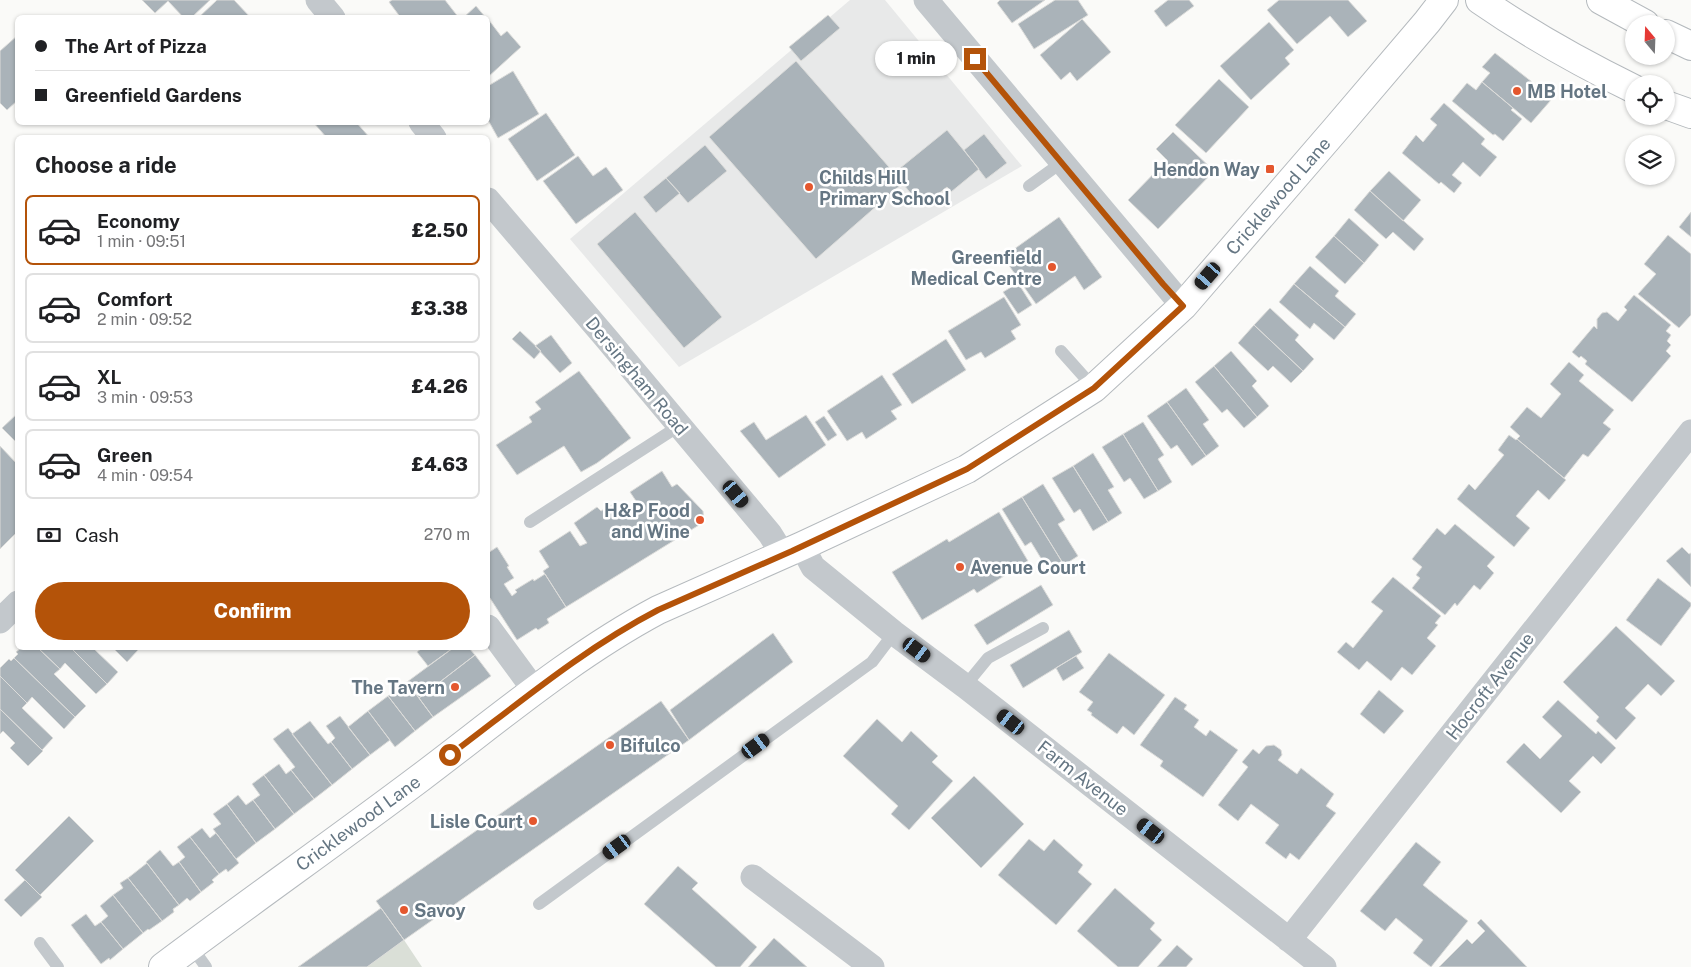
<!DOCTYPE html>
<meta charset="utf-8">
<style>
body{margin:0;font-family:"Public Sans",sans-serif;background:#f2f2f2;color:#202124;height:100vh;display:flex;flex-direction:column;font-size:19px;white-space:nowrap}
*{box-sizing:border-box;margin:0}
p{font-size:16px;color:#757577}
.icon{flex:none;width:28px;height:28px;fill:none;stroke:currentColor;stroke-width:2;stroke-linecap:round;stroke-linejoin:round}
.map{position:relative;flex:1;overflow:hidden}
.sheet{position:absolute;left:15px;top:135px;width:475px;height:515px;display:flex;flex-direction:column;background:#fff;border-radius:8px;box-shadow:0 1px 4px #0004}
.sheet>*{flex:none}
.hud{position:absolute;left:15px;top:15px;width:475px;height:110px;border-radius:8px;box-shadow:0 1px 4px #0004;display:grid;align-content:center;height:110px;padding:0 20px;background:#fff}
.needle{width:32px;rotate:341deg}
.buttons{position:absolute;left:1625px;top:15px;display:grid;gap:10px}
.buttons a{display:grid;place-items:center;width:50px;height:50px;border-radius:50%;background:#fff;box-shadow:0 1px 4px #0004;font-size:25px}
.end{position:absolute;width:22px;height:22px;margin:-11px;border:6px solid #b45309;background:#fff;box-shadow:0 0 0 2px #fff}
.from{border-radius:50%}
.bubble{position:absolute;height:35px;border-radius:18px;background:#fff;box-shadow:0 1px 4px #0004;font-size:16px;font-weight:800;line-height:35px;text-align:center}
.car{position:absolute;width:15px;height:30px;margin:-15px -8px;border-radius:6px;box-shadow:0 0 4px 1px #0007;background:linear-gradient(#222 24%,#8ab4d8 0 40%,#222 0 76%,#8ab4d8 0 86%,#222 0)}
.hud b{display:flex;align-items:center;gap:18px;height:48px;font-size:19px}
.hud b+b{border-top:1px solid #e0e0e0}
.hud i{width:12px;height:12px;background:#202124}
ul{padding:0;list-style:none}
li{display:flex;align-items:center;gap:15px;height:70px;margin:0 10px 8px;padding:0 10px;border:2px solid #e0e0e0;border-radius:8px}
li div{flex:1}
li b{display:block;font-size:19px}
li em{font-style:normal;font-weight:800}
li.active{border-color:#b45309}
li>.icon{width:45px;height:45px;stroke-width:1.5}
h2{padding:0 20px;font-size:22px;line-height:60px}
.pay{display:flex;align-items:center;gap:12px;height:55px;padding:0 20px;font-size:19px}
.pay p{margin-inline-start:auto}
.action{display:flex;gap:10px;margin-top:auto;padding:10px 20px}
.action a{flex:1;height:58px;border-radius:30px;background:#b45309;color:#fff;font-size:20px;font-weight:800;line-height:58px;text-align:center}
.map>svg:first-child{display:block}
.built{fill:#e8e9e9}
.green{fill:#dadfd7}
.building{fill:#aab3b9;stroke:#dcdcda}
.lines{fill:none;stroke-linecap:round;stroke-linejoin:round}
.primary-casing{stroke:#b5babe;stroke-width:30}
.trunk-casing{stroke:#b4b9bd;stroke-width:30}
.service{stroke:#c3c8cc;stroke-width:12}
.minor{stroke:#c3c8cc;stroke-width:25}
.primary{stroke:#fff;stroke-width:28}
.trunk{stroke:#fff;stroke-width:28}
.route{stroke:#b45309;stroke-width:6}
.poi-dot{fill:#e4572e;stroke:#fff;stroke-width:2}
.labels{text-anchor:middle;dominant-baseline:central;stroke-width:5;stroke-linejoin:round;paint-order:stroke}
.poi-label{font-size:18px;font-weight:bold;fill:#657683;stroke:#fff;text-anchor:start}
.street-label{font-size:18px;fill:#657683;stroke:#fff}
</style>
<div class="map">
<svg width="1691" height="967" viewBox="0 0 1691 967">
<rect width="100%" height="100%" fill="#fafaf8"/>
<path class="built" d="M850,0H885L1022,166L679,367L570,239Z"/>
<path class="green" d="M404,940L422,967H367Z"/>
<path class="building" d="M142,0H210L191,18H184L168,1L155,13Z
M217,0H234L251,18H198Z
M392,0H445L459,18H401L389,2Z
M1000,0H1045L1012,23L997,3Z
M1055,0H1078L1088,15L1034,49L1018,24Z
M1168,0H1189L1194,6L1166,27L1154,11Z
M1279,0H1348L1367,21L1348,37L1330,16L1297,44L1267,10Z
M476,6L486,18H463Z
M828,15L840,28L801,61L789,47Z
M488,19L501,36L507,31L521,47L488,77Z
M1082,19L1111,52L1077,81L1070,72L1061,80L1040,55Z
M1269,22L1294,50L1285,58L1290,64L1251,100L1220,66Z
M18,35V100L7,110L0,103V51Z
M1495,53L1532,82L1531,83L1551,100L1531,123L1482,82L1490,73L1482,67Z
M796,61L903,183L816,259L709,137Z
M513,71L539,114L498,138L488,120V86Z
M1219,79L1249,107L1206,153L1175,125Z
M1482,82L1513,108L1511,110L1522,119L1503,141L1495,134L1493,135L1452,101L1467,83L1476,90Z
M1444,103L1485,139L1481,144L1497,157L1480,177L1463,162L1452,175L1462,183L1454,193L1441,182L1439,184L1402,153L1416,135L1423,142L1437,125L1430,119Z
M546,113L575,155L537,181L508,139Z
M313,122H356L370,138H327Z
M947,130L979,169L951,192L947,187L922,207L894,173Z
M1173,132L1214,171L1158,229L1128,200L1167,160L1156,149Z
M984,134L1007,163L986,179L964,150Z
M705,145L727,171L688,203L666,178Z
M578,156L593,176L606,167L623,190L576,224L543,181Z
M1389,171L1421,200L1403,221L1370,191Z
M666,178L680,193L656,213L643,197Z
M1370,191L1424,239L1414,251L1393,232L1386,239L1354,210Z
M635,212L722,317L684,348L597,244Z
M1691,212V237L1679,227Z
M1059,217L1102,277L1084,290L1075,276L1036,304L1003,257Z
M1349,218L1379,245L1364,263L1334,236Z
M1668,235L1691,254V315L1679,328L1638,294L1656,274L1644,264Z
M1334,236L1364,263L1345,284L1315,257Z
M1310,266L1339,291L1335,296L1356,314L1345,327L1294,284Z
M1018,283L1032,305L1018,314L1003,292Z
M1294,284L1345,327L1334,340L1314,323L1310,329L1279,302Z
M1634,295L1671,325L1666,331L1671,335L1667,341L1671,345L1666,351L1671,356L1632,402L1585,364L1587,361L1581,356L1579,358L1572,352L1594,326L1597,329V319L1602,313L1607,312L1618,321L1627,310L1624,307Z
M1004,297L1021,325L1011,331L1016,339L985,358L981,352L966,360L948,331Z
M1270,308L1299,335L1295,340L1314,359L1303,371L1254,325Z
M1254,325L1303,371L1291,383L1273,366L1268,371L1238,343Z
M520,331L541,351L534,359L512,339Z
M551,335L572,363L560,373L535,346Z
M946,339L966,370L912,404L892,374Z
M1231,351L1257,381L1252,386L1269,406L1257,417L1214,366Z
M1569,362L1584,375L1579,381L1614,410L1603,423L1611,429L1588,457L1583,454L1564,478L1517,439L1520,436L1510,427L1527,407L1541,418L1561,394L1550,384Z
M1214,366L1257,417L1244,428L1227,409L1222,413L1195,382Z
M579,371L631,438L597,463L581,472L564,446L517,475L496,445L532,422L529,417L541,409L535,402Z
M882,375L902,405L891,411L897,419L866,439L862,432L847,441L827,411Z
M1186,388L1209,420L1203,424L1219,446L1206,456L1167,402Z
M1167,402L1206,456L1192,466L1177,445L1171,449L1147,416Z
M18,413V444L2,428Z
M806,415L826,445L779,478L740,431L754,422L766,440Z
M824,416L837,435L828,441L815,422Z
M1143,422L1164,455L1158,459L1172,482L1158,491L1123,434Z
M1123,434L1158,491L1144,499L1130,478L1124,482L1102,447Z
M1509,435L1516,440L1517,439L1566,480L1549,500L1538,490L1516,516L1530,528L1514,547L1457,499L1469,484L1475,490L1504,455L1498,450Z
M0,446L18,465V531L0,549Z
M1093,453L1114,487L1108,490L1122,513L1108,522L1073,466Z
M1073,466L1108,522L1093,531L1080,509L1074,513L1052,478Z
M662,471L672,487L677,484L703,511L704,522L566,607L543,571L549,567L539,551L570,531L580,546L587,543L574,523L597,507L601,511L616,502L625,516L640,507L630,492Z
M1043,484L1065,520L1058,524L1078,556L1064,565L1022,497Z
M1022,497L1064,565L1050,573L1031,542L1025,546L1002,509Z
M999,512L1028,561L977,593L974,589L922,620L892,572L947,539L949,542Z
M1455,524L1495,557L1487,566L1494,573L1480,590L1474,585L1457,606L1455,603L1445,615L1412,588L1420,578L1416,575L1422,567L1412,559L1437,528L1445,535Z
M497,547L509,566L507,567L514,578L504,584L512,596L517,592L515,590L533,579L534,581L545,574L566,607L547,619L549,623L538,630L536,628L517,640L488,595V553Z
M1682,547L1689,554L1691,553V587L1666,561Z
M1393,577L1441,616L1435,623L1438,625L1427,638L1436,646L1412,675L1402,667L1391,681L1367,661L1359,670L1337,652L1346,642L1353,648L1383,611L1371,602Z
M1658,578L1691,603V606L1661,646L1626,620Z
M1041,585L1053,605L987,645L974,625Z
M1616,626L1675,681L1661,696L1648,684L1625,708L1636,718L1616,740L1596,721L1599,717L1563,682Z
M1069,630L1082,652L1023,688L1010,665Z
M773,633L793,662L689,740L670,710Z
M21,648H38L60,669L54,674L86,706L75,717L14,658L18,654L16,652Z
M38,648H71L107,684L96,694L65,663L60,669Z
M71,648H93L118,672L107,684Z
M113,648H136L138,650L127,662Z
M422,648H453L428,666L417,652Z
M453,648H469L475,655L419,698L407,682Z
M1109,653L1165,695L1134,735L1123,726L1117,734L1091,715L1092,713L1087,710L1093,702L1079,692Z
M475,655L491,676L433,717L419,698Z
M1076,656L1084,668L1063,681L1056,668Z
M14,658L75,717L64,729L32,697L27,703L0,676V668L9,659L11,661Z
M0,676L27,703L22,708L53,738L42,750L0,709Z
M407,682L433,717L415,731L388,696Z
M1379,690L1404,711L1384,734L1360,714Z
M388,696L415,731L395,747L368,711Z
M1175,697L1187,705L1184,709L1199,720L1194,727L1206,736L1210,730L1238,750L1203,797L1160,766L1163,761L1140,745Z
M1558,700L1596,734L1598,731L1616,748L1601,764L1593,756L1569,781L1581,792L1561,813L1506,762L1524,743L1540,759L1562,736L1542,717Z
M661,701L689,740L404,940L376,901Z
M0,709L43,751L28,766L10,748L15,743L3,731L0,734Z
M368,711L390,740L370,755L348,727Z
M340,716L370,755L352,769L331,742L335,738L326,726Z
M877,719L902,742L911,731L938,756L932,762L953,781L909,830L891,814L898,806L843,756Z
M310,721L328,744L331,742L352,769L332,785L292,734Z
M288,728L332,785L314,799L291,770L295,767L273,739Z
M1274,745L1281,750L1282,755L1278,760L1297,774L1301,768L1334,794L1326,806L1336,813L1299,860L1290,853L1286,859L1265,843L1279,825L1251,804L1238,821L1218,805L1248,767L1242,762L1253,749L1259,754L1266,746Z
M279,764L286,774L291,770L314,799L294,814L264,775Z
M264,775L294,814L275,829L253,800L260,795L252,784Z
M974,776L1024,824L981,868L931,818Z
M238,795L246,805L253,800L275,829L256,843L227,804Z
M227,804L256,843L236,859L213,829L221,824L213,814Z
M69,816L94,841L40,895L15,870Z
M202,828L210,838L216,833L239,863L228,872L226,869L219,874L190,837Z
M190,837L219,874L212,880L214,882L201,892L179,862L185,857L177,847Z
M1029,839L1044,851L1054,839L1083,865L1078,872L1092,884L1056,925L998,875Z
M1416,842L1441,862L1423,885L1468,921L1431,967L1413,953L1423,940L1396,918L1385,931L1360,911Z
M160,850L173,866L179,862L201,892L190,901L187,898L179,905L146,862Z
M147,863L179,905L173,909L174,912L162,921L128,878Z
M678,866L698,883L692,889L757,947L740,967H716L644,904Z
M128,878L162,921L149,930L148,929L143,933L113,895L123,888L120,883Z
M25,880L42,897L21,917L4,900Z
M1115,888L1155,923L1150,929L1162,940L1138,967H1118L1077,931Z
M113,895L143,933L123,949L101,922L108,916L100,906Z
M381,908L404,940L367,967H298Z
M86,914L95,926L101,922L123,949L110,960L109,958L101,964L71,925Z
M1481,919L1527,967H1439L1467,939L1472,944L1485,931L1477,923Z
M774,938L807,967H748Z
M1177,945L1193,959L1186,967H1157Z"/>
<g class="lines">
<defs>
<path id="primary" d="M163,967C248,903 335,842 420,778C497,720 572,656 658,610L802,546L967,469L1094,388L1183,306L1335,130L1427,22L1444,0"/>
<path id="trunk" d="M1480,0C1529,34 1581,63 1634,89
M1601,0L1645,24
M1666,34L1691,46
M1666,105L1691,114"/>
</defs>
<use href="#primary" class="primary-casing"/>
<use href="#trunk" class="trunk-casing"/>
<path class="service" d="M1029,186L1061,163
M1061,351L1094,388
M530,522L679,426
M965,686L988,658L1043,628
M539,904L872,662L894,633
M40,943L58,967
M191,946L206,967"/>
<path class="minor" d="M318,0L333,18
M926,0L1183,306
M421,122L434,138
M488,200L606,338L770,534L783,555
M802,546L813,567L894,633L965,686L1324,967
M0,621L18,603
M488,627L535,691
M753,877L872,967
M1289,940L1691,432"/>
<use href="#primary" class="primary"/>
<use href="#trunk" class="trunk"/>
</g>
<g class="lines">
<path class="route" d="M450,755C518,704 583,649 658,610L792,551L967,469L1094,388L1183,306L1163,284L975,59"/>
</g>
<g class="poi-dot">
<circle cx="1517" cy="91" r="5"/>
<rect x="1265" y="164" width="10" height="10" rx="2.5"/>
<circle cx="809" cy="187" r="5"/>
<circle cx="1052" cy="267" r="5"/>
<circle cx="700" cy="520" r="5"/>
<circle cx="960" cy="567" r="5"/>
<circle cx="455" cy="687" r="5"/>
<circle cx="610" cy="745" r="5"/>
<circle cx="533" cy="821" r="5"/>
<circle cx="404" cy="910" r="5"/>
</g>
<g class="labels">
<g class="poi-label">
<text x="1527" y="91">MB Hotel</text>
<text x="1260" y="169" text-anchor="end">Hendon Way</text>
<text x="819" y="177">Childs Hill<tspan x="819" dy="21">Primary School</tspan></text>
<text x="1042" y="257" text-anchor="end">Greenfield<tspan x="1042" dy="21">Medical Centre</tspan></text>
<text x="690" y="510" text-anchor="end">H&amp;P Food<tspan x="690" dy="21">and Wine</tspan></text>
<text x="970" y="567">Avenue Court</text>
<text x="445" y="687" text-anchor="end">The Tavern</text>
<text x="620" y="745">Bifulco</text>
<text x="523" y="821" text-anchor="end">Lisle Court</text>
<text x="414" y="910">Savoy</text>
</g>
<g class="street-label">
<text transform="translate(1278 196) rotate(-49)">Cricklewood Lane</text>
<text transform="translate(637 376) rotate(50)">Dersingham Road</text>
<text transform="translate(1490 686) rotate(-52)">Hocroft Avenue</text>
<text transform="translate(1083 778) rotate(38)">Farm Avenue</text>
<text transform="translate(358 823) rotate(-36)">Cricklewood Lane</text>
</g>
</g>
</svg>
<div class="buttons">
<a><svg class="needle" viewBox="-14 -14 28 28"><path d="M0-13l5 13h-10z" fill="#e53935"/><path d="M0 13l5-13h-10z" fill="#757577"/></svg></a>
<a><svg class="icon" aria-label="locate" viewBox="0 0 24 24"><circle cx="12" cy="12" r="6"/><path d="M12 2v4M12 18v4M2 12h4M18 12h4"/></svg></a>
<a><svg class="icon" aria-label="layers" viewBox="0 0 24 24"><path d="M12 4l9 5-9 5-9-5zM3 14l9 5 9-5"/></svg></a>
</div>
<i class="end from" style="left:450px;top:755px"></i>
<i class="end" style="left:975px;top:59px"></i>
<div class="bubble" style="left:875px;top:41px;width:82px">1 min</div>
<i class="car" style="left:1208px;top:276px;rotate:221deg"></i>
<i class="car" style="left:736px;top:494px;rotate:140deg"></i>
<i class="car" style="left:917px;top:650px;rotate:127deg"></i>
<i class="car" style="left:1011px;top:722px;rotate:308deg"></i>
<i class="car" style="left:756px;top:746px;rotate:54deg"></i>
<i class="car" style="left:1151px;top:831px;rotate:308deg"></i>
<i class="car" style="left:617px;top:847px;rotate:234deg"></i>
<div class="hud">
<b><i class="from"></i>The Art of Pizza</b>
<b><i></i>Greenfield Gardens</b>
</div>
<section class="sheet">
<h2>Choose a ride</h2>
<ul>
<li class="active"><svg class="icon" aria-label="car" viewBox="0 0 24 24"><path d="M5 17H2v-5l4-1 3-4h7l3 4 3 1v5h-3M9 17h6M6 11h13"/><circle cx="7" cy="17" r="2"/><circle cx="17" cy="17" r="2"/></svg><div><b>Economy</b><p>1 min · 09:51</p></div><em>£2.50</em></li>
<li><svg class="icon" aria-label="car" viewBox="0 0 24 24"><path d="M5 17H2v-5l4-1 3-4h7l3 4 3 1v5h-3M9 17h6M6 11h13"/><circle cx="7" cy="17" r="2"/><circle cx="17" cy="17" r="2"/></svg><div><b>Comfort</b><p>2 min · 09:52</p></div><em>£3.38</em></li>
<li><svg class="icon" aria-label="car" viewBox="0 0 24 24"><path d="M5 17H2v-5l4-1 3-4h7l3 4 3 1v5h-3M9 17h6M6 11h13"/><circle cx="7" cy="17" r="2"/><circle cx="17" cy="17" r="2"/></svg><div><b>XL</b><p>3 min · 09:53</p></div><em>£4.26</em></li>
<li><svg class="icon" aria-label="car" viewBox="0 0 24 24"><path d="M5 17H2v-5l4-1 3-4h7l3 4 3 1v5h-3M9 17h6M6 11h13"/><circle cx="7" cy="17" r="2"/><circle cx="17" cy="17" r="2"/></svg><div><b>Green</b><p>4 min · 09:54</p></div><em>£4.63</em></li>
</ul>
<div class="pay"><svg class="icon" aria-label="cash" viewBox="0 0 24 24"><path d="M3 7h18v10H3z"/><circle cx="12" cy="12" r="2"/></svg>Cash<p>270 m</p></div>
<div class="action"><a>Confirm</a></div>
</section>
</div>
